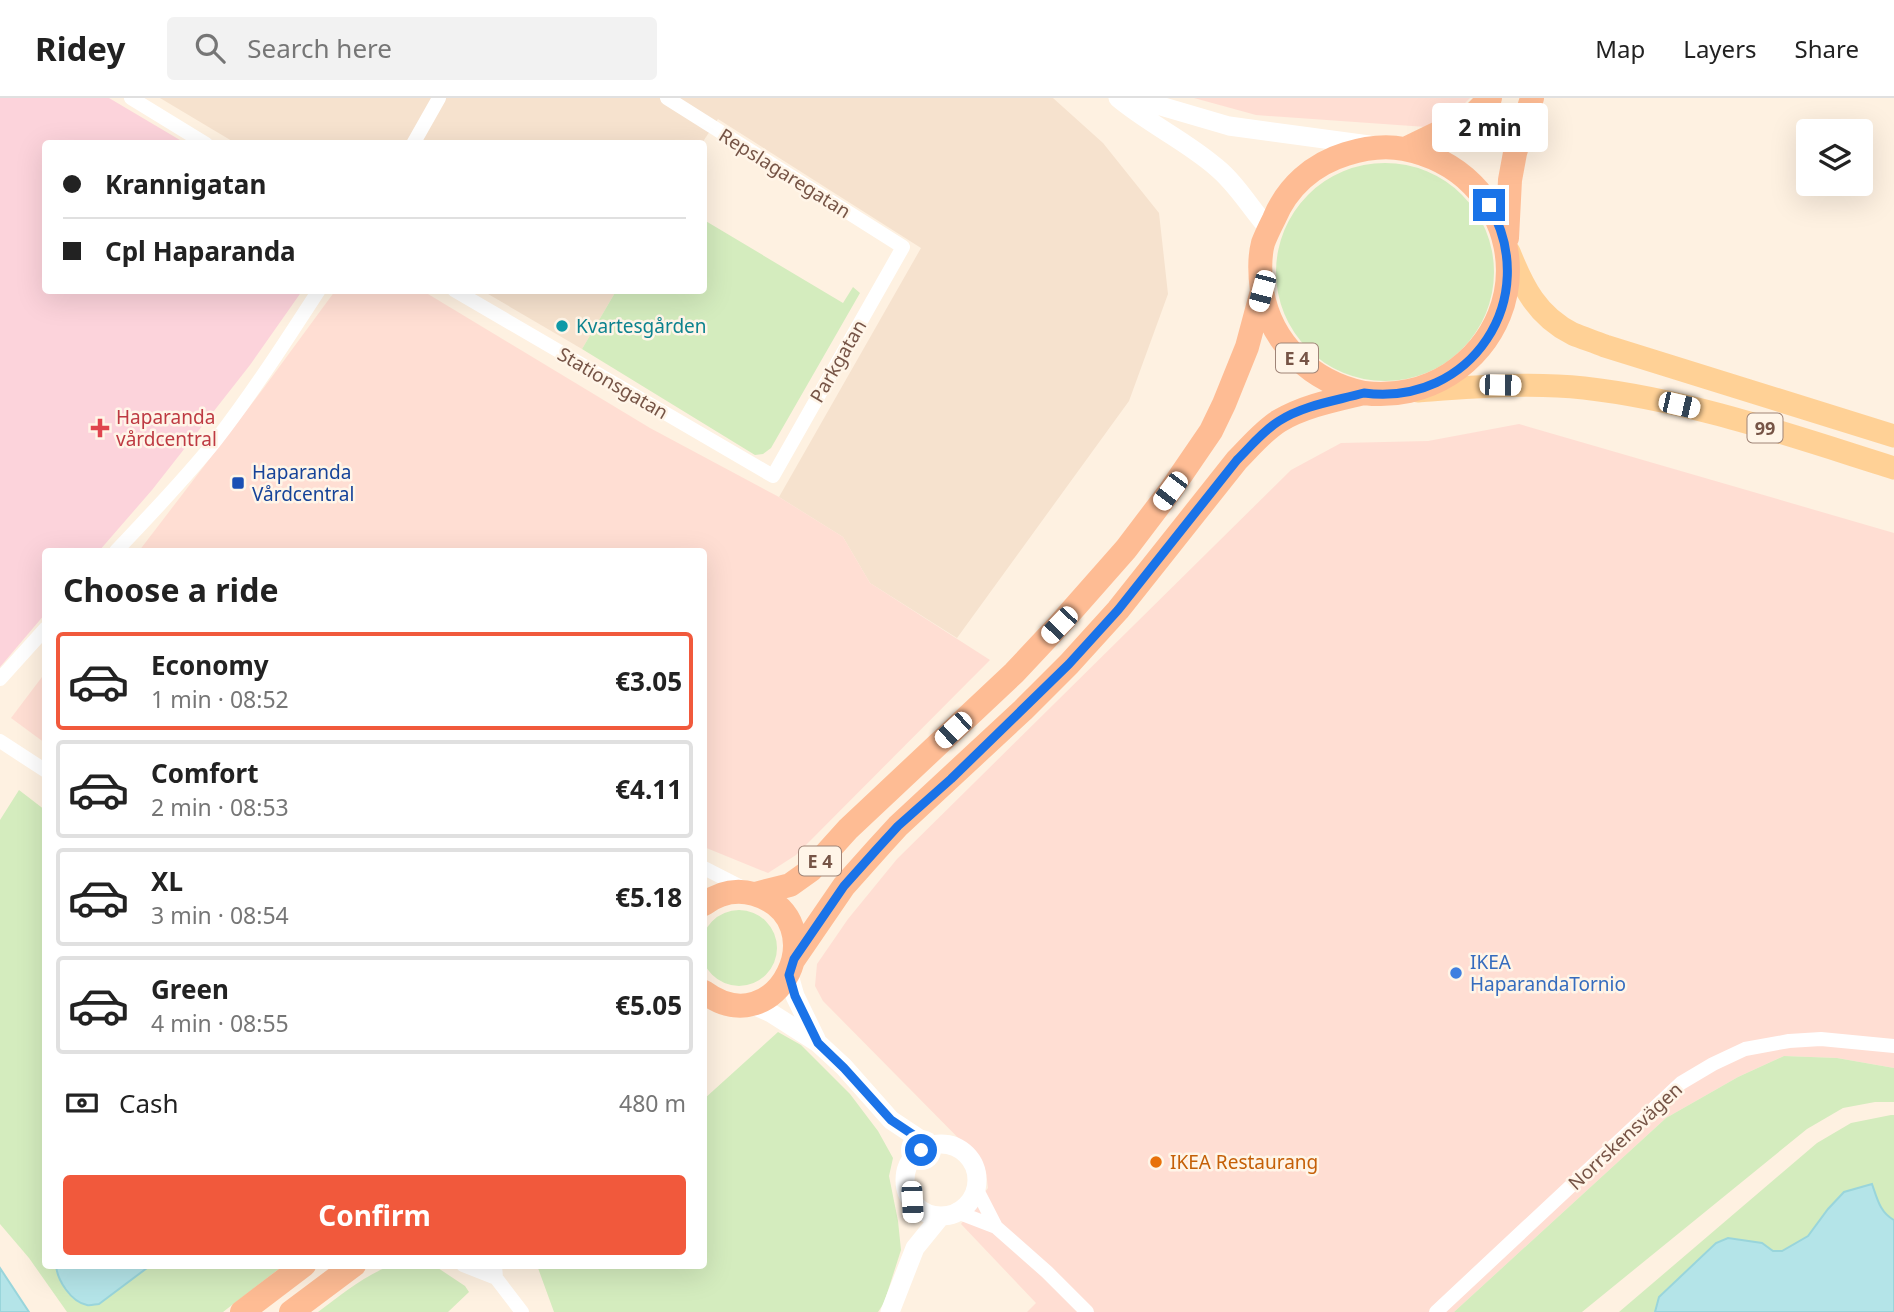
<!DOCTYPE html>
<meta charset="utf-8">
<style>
body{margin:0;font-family:"Noto Sans",sans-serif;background:#f2f2f2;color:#222;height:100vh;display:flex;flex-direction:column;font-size:26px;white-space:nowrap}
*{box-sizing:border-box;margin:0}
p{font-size:23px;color:#767676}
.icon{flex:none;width:38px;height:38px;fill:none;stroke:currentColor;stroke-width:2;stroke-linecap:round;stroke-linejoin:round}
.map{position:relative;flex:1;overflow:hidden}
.side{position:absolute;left:42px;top:450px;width:665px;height:721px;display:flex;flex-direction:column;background:#fff;border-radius:7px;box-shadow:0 7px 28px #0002}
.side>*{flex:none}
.top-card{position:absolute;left:42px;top:42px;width:665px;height:154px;border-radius:7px;box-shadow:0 7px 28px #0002;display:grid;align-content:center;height:154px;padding:0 21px;background:#fff}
.controls{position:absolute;left:1796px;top:21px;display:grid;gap:14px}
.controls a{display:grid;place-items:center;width:77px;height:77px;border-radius:7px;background:#fff;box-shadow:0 7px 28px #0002;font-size:35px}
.end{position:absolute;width:32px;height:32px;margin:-16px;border:9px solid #1a73e8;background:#fff;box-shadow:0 0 0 4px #fff}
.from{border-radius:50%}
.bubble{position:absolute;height:49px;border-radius:7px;background:#fff;box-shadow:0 7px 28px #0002;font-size:23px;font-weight:700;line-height:49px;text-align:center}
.car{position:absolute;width:21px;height:42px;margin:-21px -10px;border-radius:9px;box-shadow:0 0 5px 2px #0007;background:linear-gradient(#fff 24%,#345 0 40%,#fff 0 76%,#345 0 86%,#fff 0)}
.top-card b{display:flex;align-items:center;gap:24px;height:66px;font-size:26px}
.top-card b+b{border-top:2px solid #e0e0e0}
.top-card i{width:18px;height:18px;background:#222}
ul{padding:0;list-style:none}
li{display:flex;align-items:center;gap:21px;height:98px;margin:0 14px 10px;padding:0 7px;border:4px solid #e0e0e0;border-radius:7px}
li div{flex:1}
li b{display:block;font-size:26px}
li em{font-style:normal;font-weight:700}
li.on{border-color:#f1593c}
li>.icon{width:63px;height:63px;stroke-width:1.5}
h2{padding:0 21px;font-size:32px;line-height:84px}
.pay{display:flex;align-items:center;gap:18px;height:77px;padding:0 21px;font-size:26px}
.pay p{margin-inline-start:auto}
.primary-button{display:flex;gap:14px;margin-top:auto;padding:14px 21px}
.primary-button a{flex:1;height:80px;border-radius:7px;background:#f1593c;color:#fff;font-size:28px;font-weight:700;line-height:80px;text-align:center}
header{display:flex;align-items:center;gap:42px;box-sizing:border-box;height:98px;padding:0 35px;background:#fff;border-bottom:2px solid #e0e0e0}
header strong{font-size:33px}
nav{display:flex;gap:38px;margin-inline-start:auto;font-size:24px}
.search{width:490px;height:63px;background:#f2f2f2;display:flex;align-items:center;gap:18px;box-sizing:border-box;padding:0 24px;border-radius:7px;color:#767676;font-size:26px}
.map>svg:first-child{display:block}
.residential{fill:#f6e2ce}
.commercial{fill:#ffded3}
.medical{fill:#fcd3db}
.green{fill:#d4ecbe}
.water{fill:#b4e4e8;stroke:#99d5db;stroke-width:2}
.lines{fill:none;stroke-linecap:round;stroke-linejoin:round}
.minor{stroke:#fff;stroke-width:14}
.tertiary{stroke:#fff;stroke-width:19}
.primary{stroke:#ffd196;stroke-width:23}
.trunk{stroke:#febc94;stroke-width:24}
.route{stroke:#1a73e8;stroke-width:9}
.culture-dot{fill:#0f9aa8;stroke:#fff5e8;stroke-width:2.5}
.health-dot{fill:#e0444e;stroke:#fff5e8;stroke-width:2.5}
.transit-dot{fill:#1a4fb4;stroke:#fff5e8;stroke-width:2.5}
.shop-dot{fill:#3f7fe0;stroke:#fff5e8;stroke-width:2.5}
.food-dot{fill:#e8710a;stroke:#fff5e8;stroke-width:2.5}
.labels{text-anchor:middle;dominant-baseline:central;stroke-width:5;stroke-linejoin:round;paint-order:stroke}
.shield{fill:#fff5e8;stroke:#9f8477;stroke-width:2}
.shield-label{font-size:18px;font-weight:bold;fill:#765446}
.street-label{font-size:19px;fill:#765446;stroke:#fff5e8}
.culture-label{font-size:19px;fill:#0d838f;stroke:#fff5e8;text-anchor:start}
.health-label{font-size:19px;fill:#be3a42;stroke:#fff5e8;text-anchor:start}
.transit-label{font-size:19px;fill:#164399;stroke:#fff5e8;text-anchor:start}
.shop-label{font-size:19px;fill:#366cbe;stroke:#fff5e8;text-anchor:start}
.food-label{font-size:19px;fill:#c56008;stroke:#fff5e8;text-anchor:start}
</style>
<header>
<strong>Ridey</strong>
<div class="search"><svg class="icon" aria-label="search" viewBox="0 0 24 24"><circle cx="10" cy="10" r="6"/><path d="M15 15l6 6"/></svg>Search here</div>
<nav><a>Map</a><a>Layers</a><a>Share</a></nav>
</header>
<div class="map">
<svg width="1894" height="1214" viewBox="0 0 1894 1214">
<rect width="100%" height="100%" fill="#fef1e1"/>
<path class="residential" d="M160,0H1053L1103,45L1159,115L1168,196L1129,303L957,540L870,485L843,439L779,399L921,150L718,21L702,45L237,46Z
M483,193H616L582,251Z"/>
<path class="commercial" d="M1194,0H1470L1456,14L1426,29L1256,17Z
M335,193H423L650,330L779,399L843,439L870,485L990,562L796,757L768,775L704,749V453H139L263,291Z
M1519,326L1894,435V970L1837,960L1784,958L1738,979L1666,1020L1454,1214H1027L1036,1205L961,1126L988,1090L986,1074L980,1062L823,903L815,888L817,866L848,821L897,761L1291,372L1341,345L1428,343Z
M45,575V645L11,620Z"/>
<path class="medical" d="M0,0H109L185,45L46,46V192L302,193L250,267L152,392L99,453H46L45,516L0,569Z"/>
<path class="green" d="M1276 174a109 109 0 1 1 218 0a109 109 0 1 1-218 0Z
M704,122L843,205L853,189L860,195L771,350L763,356L755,357L582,251L616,193L704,192Z
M19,692L45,712L46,1167H284L223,1214H67L29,1160L0,1126V722Z
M701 850a38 38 0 1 1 76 0a38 38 0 1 1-76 0Z
M778,934L801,947L850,996L878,1033L893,1060L889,1078L898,1123L901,1152L884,1205L878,1214H554L538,1170L539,1167H704V1001Z
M1784,958L1837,960L1894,970V1004H1875L1843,1010L1807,1031L1582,1214H1454L1666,1020L1738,979Z
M1891,1017H1894V1122C1880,1115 1877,1100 1872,1086L1845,1094L1828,1111L1808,1138L1782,1153H1773L1762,1145H1716L1660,1198L1655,1214H1619L1817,1045L1851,1025Z
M394,1167L435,1168L465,1188L469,1194L448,1214H318C340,1198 368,1174 394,1167Z"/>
<path class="water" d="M1872,1086C1877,1100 1880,1115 1894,1122V1214H1655L1659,1199L1716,1145L1728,1140L1762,1145L1773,1153H1782L1808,1138L1828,1111L1844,1094Z
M56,1167H151L99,1206C96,1206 90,1208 87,1207C71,1204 57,1182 56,1167Z
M0,1170L29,1214H0Z"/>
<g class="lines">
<path class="minor" d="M131,0L206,46
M413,46L439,0
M454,192L773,378L903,149L667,0
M116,453C150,417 185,381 216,342C253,294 286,243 319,192
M0,581L46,530
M0,643L46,673
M704,770L745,791
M976,1090L996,1129L1047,1174L1087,1214
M957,1114L996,1129
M463,1167L496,1180L495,1167
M496,1180L522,1214
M1436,1214L1681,985L1713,966L1745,951L1789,943L1821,941L1894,948"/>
<path class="tertiary" d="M1118,0C1149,26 1186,43 1216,69C1237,86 1251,111 1269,131
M1133,0L1229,28L1369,47
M789,877L795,898L816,941
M751,906L771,915L818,945L844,969L891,1022L930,1048
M905 1082a36 36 0 1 1 72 0a36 36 0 1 1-72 0Z
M890,1214L915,1150L941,1118"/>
<path class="primary" d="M1509,154C1523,189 1537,218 1573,236C1583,240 1595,244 1605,248L1894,338
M1418,293C1473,289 1529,284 1584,290C1690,302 1792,338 1894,370"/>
<path class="trunk" d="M1405,51L1471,19L1490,0
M1507,140L1510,82L1515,55L1532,0
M755,796L790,787L811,772L848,731L1014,575L1059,527L1126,451L1170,393L1211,333L1224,306L1247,249L1262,193
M704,806C719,795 736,791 754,796C838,821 778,949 704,894
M794,861L844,788L877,751L898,728L1023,612L1069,566L1118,512L1237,362C1250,349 1263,333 1279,323C1304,308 1335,302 1364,295C1394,299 1425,292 1450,276C1546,212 1517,73 1404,51C1384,47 1365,50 1346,56C1313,66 1287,89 1274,121C1270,129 1266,137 1263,145C1259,160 1260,178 1262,193C1271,246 1312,284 1364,295
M242,1214L304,1167
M291,1214L354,1167"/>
</g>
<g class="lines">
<path class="route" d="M921,1052L930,1048L891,1022L844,970L818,945L795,898L789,877L794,861L844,788L877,751L898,728L951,681L1069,566L1118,512L1237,362C1250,349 1263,333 1279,323C1304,307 1335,303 1364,295C1471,309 1543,200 1489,107"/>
</g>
<circle class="culture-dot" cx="562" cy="228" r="7"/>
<path class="health-dot" d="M96.5 319.5h7v7h7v7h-7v7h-7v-7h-7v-7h7z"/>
<rect class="transit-dot" x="231" y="378" width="14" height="14" rx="3.5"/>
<circle class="shop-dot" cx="1456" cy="875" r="7"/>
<circle class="food-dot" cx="1156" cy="1064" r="7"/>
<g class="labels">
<g class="shield">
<rect x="1276" y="245.5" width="42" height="29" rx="5"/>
<rect x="1747.5" y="315.5" width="35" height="29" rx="5"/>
<rect x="799" y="748.5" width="42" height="29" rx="5"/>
</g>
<g class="shield-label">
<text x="1297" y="260">E 4</text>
<text x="1765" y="330">99</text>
<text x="820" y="763">E 4</text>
</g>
<g class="street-label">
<text transform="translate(785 75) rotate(32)">Repslagaregatan</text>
<text transform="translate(838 263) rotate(-60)">Parkgatan</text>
<text transform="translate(613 285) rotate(30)">Stationsgatan</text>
<text transform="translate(1625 1038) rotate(-43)">Norrskensvägen</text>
</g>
<g class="culture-label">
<text x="576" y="228">Kvartesgården</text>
</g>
<g class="health-label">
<text x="116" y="319">Haparanda<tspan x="116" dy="22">vårdcentral</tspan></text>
</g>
<g class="transit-label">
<text x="252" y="374">Haparanda<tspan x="252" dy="22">Vårdcentral</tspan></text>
</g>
<g class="shop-label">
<text x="1470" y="864">IKEA<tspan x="1470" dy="22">HaparandaTornio</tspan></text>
</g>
<g class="food-label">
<text x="1170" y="1064">IKEA Restaurang</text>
</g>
</g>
</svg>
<div class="controls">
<a><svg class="icon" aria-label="layers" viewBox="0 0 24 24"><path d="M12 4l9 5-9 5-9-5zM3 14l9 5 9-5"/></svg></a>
</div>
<i class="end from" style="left:921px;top:1052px"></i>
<i class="end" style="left:1489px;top:107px"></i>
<div class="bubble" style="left:1432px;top:5px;width:116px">2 min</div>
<i class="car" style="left:1262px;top:193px;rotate:195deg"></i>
<i class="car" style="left:1500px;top:287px;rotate:91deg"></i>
<i class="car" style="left:1679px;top:307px;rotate:103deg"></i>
<i class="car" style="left:1170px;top:393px;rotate:217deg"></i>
<i class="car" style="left:1059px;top:527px;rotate:224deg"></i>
<i class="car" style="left:953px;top:632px;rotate:227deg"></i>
<i class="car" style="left:912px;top:1104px;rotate:177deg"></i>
<div class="top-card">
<b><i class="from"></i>Krannigatan</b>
<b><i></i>Cpl Haparanda</b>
</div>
<section class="side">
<h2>Choose a ride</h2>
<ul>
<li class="on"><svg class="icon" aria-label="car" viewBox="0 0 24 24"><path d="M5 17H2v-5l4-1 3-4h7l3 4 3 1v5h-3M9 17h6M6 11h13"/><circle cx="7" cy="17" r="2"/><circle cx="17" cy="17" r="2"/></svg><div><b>Economy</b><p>1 min · 08:52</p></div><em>€3.05</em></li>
<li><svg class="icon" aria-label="car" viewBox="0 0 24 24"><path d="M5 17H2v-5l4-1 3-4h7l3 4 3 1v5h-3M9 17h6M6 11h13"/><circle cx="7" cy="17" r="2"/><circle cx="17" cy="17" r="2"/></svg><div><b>Comfort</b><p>2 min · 08:53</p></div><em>€4.11</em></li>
<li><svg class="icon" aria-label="car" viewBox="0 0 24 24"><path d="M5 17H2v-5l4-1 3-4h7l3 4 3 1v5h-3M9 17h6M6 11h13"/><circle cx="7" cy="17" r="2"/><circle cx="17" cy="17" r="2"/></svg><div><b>XL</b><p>3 min · 08:54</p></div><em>€5.18</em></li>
<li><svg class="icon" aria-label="car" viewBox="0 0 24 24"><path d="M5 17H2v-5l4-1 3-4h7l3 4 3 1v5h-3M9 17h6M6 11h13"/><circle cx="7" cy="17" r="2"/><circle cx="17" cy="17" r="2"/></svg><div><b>Green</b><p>4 min · 08:55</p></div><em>€5.05</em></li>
</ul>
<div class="pay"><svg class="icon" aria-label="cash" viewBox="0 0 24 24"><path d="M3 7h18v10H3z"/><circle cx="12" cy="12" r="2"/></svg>Cash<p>480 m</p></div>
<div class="primary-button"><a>Confirm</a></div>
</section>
</div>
